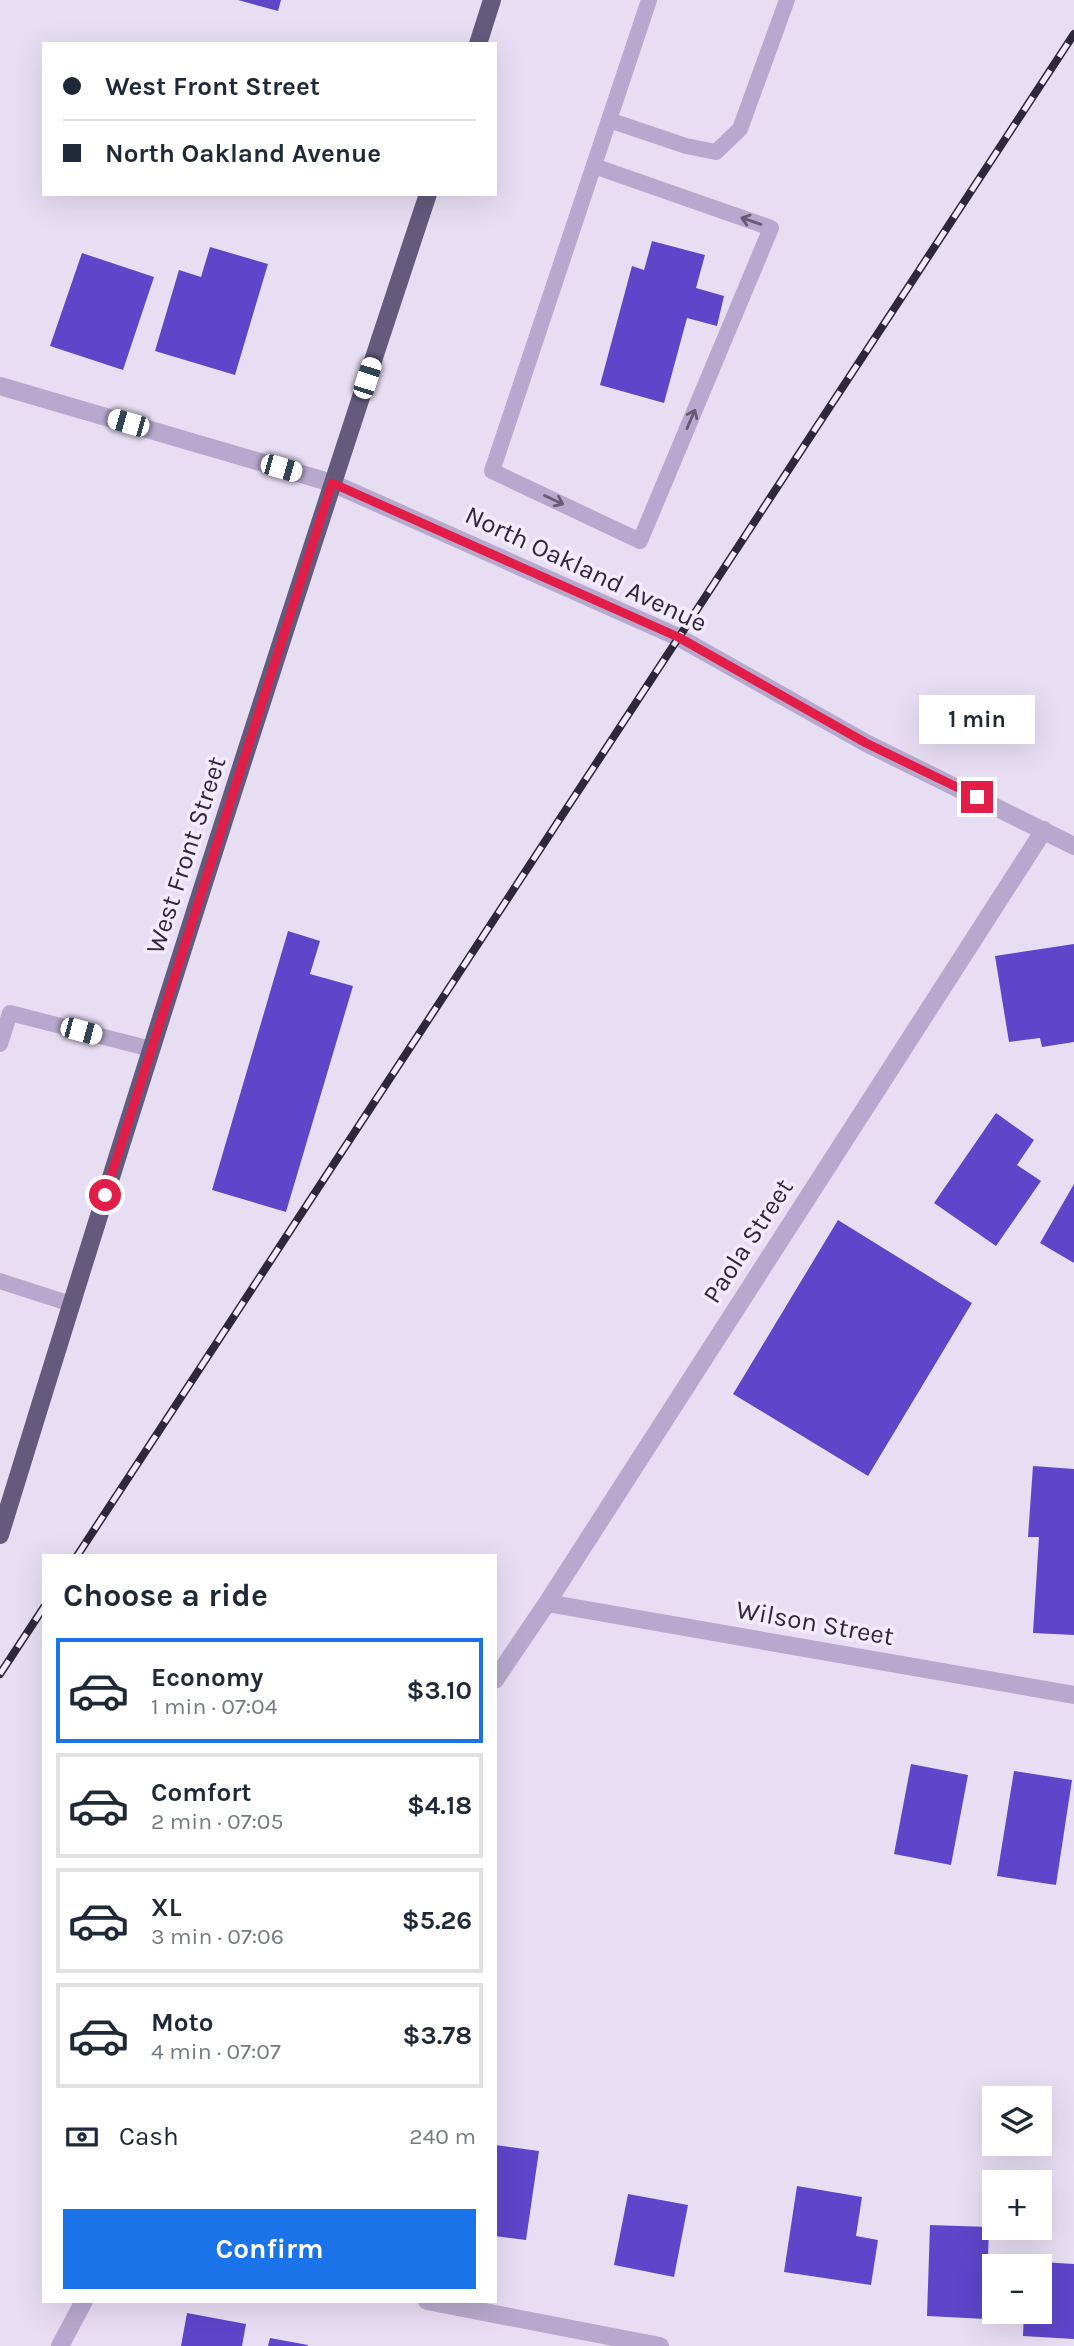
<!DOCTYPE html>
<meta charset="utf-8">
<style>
body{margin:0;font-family:Karla,sans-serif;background:#f6f6f7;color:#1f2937;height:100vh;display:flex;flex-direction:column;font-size:26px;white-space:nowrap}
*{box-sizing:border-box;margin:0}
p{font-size:23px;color:#747a83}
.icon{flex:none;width:38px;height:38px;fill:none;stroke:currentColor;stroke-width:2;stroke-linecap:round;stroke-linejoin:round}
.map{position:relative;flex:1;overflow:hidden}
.side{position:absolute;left:42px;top:1554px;width:455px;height:749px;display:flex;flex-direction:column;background:#fff;border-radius:0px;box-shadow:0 7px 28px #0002}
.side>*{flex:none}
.guide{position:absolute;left:42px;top:42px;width:455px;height:154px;border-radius:0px;box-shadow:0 7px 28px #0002;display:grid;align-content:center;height:154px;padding:0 21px;background:#fff}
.buttons{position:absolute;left:982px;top:2086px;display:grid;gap:14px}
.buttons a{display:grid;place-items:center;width:70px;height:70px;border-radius:0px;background:#fff;box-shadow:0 7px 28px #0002;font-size:35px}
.end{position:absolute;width:32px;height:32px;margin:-16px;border:9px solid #e11d48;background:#fff;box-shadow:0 0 0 4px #fff}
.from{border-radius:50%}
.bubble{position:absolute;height:49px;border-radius:0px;background:#fff;box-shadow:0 7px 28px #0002;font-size:23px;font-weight:700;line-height:49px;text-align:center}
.car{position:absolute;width:21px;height:42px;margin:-21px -10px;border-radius:9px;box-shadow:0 0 5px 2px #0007;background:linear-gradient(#fff 24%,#345 0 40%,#fff 0 76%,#345 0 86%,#fff 0)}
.guide b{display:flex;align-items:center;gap:24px;height:66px;font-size:26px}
.guide b+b{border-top:2px solid #e0e1e3}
.guide i{width:18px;height:18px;background:#1f2937}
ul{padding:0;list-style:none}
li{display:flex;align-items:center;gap:21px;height:105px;margin:0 14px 10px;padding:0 7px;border:4px solid #e0e1e3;border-radius:0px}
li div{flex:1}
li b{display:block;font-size:26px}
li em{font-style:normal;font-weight:700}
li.on{border-color:#1a73e8}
li>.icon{width:63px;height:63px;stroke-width:1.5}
h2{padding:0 21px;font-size:32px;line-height:84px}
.pay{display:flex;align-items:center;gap:18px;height:77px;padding:0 21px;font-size:26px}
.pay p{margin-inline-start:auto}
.button{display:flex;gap:14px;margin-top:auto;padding:14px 21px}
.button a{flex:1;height:80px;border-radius:0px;background:#1a73e8;color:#fff;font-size:28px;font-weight:700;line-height:80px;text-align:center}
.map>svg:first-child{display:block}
.building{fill:#5d46ca}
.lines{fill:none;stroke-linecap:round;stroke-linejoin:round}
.service{stroke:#b7a9cd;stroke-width:16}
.minor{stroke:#b7a9cd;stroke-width:18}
.primary{stroke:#635a7c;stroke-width:18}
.rail-casing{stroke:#2d293a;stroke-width:8}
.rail{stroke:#f3ebfb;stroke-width:5;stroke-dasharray:16;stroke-linecap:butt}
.oneway{stroke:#645c75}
.route{stroke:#e11d48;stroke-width:9}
.labels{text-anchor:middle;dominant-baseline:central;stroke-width:7;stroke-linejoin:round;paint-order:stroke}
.street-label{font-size:26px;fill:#2d293a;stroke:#f3ebfb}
</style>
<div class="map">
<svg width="1074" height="2346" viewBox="0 0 1074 2346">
<rect width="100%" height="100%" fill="#e8def4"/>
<path class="building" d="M238,0H281L278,11Z
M652,241L705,255L696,288L724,296L717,326L687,318L664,403L600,385L632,266L644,270Z
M210,247L268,264L235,375L155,351L179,270L201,277Z
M82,253L154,277L123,370L50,346Z
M288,931L320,941L310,974L353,986L286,1212L212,1190Z
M1074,944V1042L1042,1047L1040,1038L1009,1042L995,956Z
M996,1113L1034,1140L1017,1165L1041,1181L996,1246L934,1203Z
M1074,1184V1263L1040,1243Z
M838,1220L972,1303L868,1476L733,1394Z
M1033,1466L1074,1469V1635L1033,1633L1039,1537H1028Z
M911,1764L968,1775L951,1865L894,1854Z
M1014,1771L1072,1780L1056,1885L997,1876Z
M495,2145L539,2151L526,2240L495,2236Z
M797,2186L862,2197L856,2236L878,2240L871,2285L784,2272Z
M628,2194L688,2205L674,2277L614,2265Z
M930,2225L989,2227L986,2319L927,2316Z
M1026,2261L1074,2264V2339L1023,2336L1024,2312H1040V2266H1026Z
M187,2313L246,2324L242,2346H181Z
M270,2338L308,2345V2346H268Z"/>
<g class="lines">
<path class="service" d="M609,120L686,146L716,152L740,129L787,0
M594,166L771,228L640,541L492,471L649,0
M0,1044L10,1013L151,1049
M0,1281L71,1304"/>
<path class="minor" d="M0,386L332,483L678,637L866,743L1074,846
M547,1603L1074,1695
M495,1680L547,1603L1044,830
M427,2301L660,2346
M60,2346L84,2301"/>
<path class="primary" d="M478,44L492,0
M0,1535C138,1086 280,640 428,194"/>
<defs>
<path id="rail" d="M77,1556L1074,34
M0,1674L44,1607"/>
</defs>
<use href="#rail" class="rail-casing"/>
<use href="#rail" class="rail"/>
</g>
<defs><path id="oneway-shaft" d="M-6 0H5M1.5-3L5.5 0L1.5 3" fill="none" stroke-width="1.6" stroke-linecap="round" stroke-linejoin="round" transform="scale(1.75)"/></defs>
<g class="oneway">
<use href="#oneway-shaft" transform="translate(751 221) rotate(-161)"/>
<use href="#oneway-shaft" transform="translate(691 419) rotate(-67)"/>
<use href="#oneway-shaft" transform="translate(554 500) rotate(25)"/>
</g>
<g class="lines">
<path class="route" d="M105,1195L332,483L678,637L866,743L977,797"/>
</g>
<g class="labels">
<g class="street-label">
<text transform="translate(586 569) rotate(25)">North Oakland Avenue</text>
<text transform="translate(186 855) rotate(-72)">West Front Street</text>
<text transform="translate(748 1241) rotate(-57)">Paola Street</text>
<text transform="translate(815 1623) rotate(10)">Wilson Street</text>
</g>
</g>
</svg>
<div class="buttons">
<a><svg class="icon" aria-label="layers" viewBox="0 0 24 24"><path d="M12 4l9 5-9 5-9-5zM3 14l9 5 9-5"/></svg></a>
<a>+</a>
<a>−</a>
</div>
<i class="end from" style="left:105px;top:1195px"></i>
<i class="end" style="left:977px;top:797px"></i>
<div class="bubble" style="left:919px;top:695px;width:116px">1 min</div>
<i class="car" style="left:367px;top:378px;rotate:18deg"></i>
<i class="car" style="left:128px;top:423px;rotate:286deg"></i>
<i class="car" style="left:281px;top:468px;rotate:106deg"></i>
<i class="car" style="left:81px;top:1031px;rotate:105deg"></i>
<div class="guide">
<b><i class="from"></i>West Front Street</b>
<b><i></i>North Oakland Avenue</b>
</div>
<section class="side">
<h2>Choose a ride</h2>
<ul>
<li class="on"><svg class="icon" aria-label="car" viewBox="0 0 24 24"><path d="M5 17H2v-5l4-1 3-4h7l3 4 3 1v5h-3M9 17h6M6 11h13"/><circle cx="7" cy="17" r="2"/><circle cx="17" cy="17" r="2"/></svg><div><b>Economy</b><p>1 min · 07:04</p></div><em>$3.10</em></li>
<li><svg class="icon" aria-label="car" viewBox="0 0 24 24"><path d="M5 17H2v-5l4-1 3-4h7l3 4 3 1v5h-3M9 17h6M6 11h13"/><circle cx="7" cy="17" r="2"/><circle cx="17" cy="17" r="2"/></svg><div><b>Comfort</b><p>2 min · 07:05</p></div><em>$4.18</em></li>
<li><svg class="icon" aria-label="car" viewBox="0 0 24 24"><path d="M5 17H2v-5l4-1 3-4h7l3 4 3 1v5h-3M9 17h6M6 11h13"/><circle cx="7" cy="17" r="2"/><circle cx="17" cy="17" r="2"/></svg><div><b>XL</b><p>3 min · 07:06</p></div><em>$5.26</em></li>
<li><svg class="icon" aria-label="car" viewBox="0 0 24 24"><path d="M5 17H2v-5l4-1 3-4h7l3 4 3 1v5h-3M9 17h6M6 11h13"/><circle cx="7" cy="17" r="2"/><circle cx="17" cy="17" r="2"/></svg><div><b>Moto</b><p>4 min · 07:07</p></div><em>$3.78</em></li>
</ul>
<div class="pay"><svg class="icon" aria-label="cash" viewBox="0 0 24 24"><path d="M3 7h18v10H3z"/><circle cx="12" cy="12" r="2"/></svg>Cash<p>240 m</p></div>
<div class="button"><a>Confirm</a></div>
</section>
</div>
